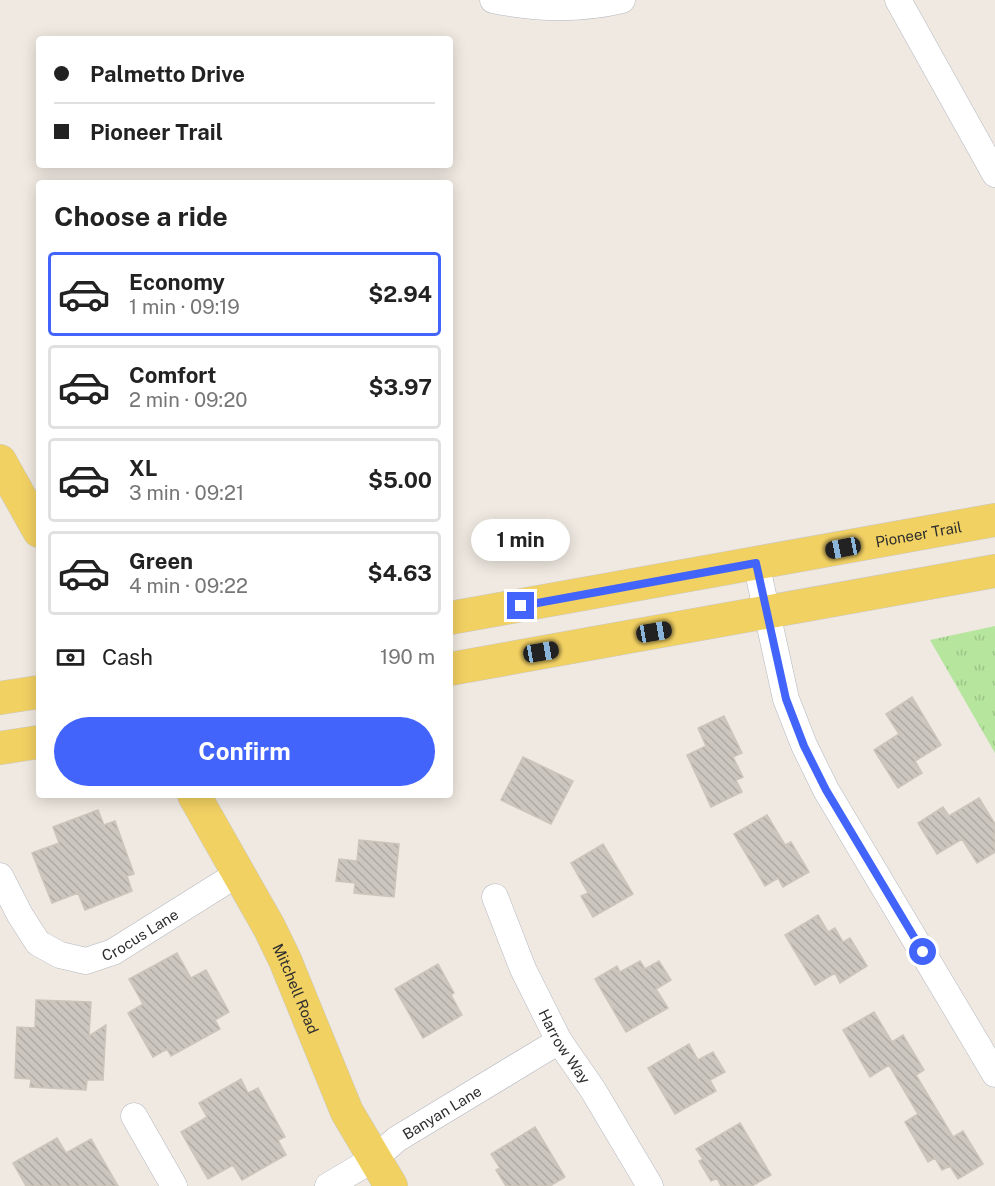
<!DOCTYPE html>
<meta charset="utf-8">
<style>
body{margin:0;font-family:"Public Sans",sans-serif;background:#f2f2f2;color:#222;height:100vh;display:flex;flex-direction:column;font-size:22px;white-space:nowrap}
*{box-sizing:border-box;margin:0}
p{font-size:20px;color:#767676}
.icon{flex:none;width:33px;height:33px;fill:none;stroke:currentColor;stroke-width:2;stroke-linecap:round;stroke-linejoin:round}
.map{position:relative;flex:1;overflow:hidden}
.sheet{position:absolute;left:36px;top:180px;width:417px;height:618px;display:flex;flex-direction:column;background:#fff;border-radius:6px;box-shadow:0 3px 15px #0003}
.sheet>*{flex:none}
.top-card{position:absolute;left:36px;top:36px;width:417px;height:132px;border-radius:6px;box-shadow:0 3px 15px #0003;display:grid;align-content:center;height:132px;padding:0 18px;background:#fff}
.end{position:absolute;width:27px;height:27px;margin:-14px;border:8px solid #4264fb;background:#fff;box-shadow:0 0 0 3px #fff}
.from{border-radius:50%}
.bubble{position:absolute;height:42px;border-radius:21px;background:#fff;box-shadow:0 3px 15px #0003;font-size:20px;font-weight:700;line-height:42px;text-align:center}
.car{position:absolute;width:18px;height:36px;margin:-18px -9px;border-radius:8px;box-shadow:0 0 4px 2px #0007;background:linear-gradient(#222 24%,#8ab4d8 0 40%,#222 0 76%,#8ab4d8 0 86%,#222 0)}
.top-card b{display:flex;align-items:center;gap:21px;height:57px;font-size:22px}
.top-card b+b{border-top:2px solid #e0e0e0}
.top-card i{width:15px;height:15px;background:#222}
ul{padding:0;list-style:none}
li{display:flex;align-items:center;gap:18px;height:84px;margin:0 12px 9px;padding:0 6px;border:3px solid #e0e0e0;border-radius:6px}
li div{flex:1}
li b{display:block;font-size:22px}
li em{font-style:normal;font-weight:700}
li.current{border-color:#4264fb}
li>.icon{width:54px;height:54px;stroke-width:1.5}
h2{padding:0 18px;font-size:27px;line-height:72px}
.pay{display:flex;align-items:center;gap:15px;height:66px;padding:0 18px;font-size:22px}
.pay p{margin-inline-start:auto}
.button{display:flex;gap:12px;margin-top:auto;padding:12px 18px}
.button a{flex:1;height:69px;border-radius:36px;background:#4264fb;color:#fff;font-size:24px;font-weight:700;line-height:69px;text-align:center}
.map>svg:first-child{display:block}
.park{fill:url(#park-tufts)}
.building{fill:url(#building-back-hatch);stroke:#cbc5ba;stroke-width:1.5}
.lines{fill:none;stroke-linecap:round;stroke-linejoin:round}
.minor-casing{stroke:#b4b7c1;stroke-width:27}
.major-casing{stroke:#c9c9c9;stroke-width:34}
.minor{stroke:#fff;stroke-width:26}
.major{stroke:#f2d163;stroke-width:33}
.route{stroke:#4264fb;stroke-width:8}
.labels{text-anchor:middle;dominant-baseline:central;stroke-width:6;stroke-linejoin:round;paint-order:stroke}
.street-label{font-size:15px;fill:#2e2e2e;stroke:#fff}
</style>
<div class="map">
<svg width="995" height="1186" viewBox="0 0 995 1186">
<defs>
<pattern id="park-tufts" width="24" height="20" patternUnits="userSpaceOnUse" patternTransform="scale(1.5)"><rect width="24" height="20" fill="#b6e59e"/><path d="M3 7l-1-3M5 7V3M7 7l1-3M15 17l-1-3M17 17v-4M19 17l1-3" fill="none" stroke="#9dc588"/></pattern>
<pattern id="building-back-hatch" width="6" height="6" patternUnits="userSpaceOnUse" patternTransform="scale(1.5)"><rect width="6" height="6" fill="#cbc7bf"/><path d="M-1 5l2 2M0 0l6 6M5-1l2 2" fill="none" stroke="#afaba4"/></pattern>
</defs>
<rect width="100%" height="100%" fill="#efe9e1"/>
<path class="park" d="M995,626V753L930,640Z"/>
<path class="building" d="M912,697L941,745L915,761L922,773L898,788L874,750L899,734L886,714Z
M724,716L742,753L733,757L743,777L736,780L742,792L711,807L687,755L706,746L698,728Z
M523,757L573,781L551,824L501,800Z
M979,798L995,824V852L977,863L962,839L937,854L918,823L943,807L949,816Z
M98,810L104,825L115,821L134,874L127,876L132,891L85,910L78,893L52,903L32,853L59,843L53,827Z
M767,815L785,845L791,842L809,872L783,887L778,878L765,886L734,834Z
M359,840L399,844L394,897L354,893L355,883L336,881L339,859L357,861Z
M603,844L633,894L593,917L581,896L588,893L571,863Z
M818,915L828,932L835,928L843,942L850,938L867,966L840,983L835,973L815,985L785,935Z
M177,953L191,978L206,970L229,1012L215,1020L220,1029L171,1056L167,1049L153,1057L128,1013L143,1004L129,979Z
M640,961L645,969L659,961L671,980L656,989L668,1008L626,1032L595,979L617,966L620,972Z
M438,964L454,993L451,995L462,1015L423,1038L395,989Z
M36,1000L91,1002L89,1036L106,1025L103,1080H87L86,1090L30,1087L31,1079L15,1078L17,1027L35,1028Z
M874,1012L892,1042L903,1035L924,1070L916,1075L953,1137L963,1131L983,1164L958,1179L950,1166L942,1170L935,1158L928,1162L905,1122L918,1114L889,1065L870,1077L843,1030Z
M689,1044L698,1060L713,1052L725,1072L710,1080L716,1091L675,1114L648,1068Z
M241,1079L248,1093L258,1088L285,1137L278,1140L286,1155L242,1180L233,1165L208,1179L181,1132L207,1117L199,1103Z
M740,1123L771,1175L752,1186H721L717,1178L711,1181L699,1161L703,1159L696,1149Z
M535,1127L565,1177L550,1186H506L496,1170L500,1168L491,1154Z
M57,1138L66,1153L91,1139L118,1186H26L13,1163Z"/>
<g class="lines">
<defs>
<g id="minor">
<path d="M493,0C536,9 580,10 622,0"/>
<path d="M898,0L995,174"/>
<path d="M756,563L786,699L804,745L826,790L995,1074"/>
<path id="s1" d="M0,876L20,915L38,943L60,955L86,961L113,952L239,873"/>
<path id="s2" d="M495,897L523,969L559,1041L593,1090L650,1186"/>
<path d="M134,1116L174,1186"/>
<path id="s3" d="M328,1186L375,1158L397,1139L559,1041"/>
</g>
<g id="major">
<path d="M0,461L39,531"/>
<path id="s4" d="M450,618L995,520"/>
<path d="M450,669L995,571"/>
<path d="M0,698L39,692"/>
<path d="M0,748L39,742"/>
<path id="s5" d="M194,795L269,927L285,960L347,1112L391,1186"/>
</g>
</defs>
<use href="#minor" class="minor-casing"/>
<use href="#major" class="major-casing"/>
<use href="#minor" class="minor"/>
<use href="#major" class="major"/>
</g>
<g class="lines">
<path class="route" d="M521,606L756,563L786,699L804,746L826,790L923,952"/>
</g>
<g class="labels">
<g class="street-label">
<text stroke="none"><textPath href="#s4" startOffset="476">Pioneer Trail</textPath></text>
<text stroke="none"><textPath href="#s1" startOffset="189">Crocus Lane</textPath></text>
<text stroke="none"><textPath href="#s5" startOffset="219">Mitchell Road</textPath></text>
<text stroke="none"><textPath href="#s2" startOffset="165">Harrow Way</textPath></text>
<text stroke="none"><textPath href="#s3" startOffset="136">Banyan Lane</textPath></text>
</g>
</g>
</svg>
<i class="end from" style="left:923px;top:952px"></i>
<i class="end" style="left:521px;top:606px"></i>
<div class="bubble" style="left:471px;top:519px;width:99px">1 min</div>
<i class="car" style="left:843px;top:548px;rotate:259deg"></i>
<i class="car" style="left:654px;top:632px;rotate:80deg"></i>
<i class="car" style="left:541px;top:652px;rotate:80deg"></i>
<div class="top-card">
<b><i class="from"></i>Palmetto Drive</b>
<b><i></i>Pioneer Trail</b>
</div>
<section class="sheet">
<h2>Choose a ride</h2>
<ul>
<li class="current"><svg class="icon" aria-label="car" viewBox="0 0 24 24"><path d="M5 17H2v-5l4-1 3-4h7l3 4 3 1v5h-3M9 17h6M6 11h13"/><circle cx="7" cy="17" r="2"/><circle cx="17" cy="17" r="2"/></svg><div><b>Economy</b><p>1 min · 09:19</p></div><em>$2.94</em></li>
<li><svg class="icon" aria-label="car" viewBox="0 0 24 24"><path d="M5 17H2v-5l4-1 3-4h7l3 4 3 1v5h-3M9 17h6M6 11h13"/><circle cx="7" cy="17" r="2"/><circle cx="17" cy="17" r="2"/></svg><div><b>Comfort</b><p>2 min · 09:20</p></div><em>$3.97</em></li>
<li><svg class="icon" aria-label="car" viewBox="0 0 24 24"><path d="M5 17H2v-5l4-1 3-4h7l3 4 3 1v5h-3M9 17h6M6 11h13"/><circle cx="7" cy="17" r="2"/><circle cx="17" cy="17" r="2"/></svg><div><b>XL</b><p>3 min · 09:21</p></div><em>$5.00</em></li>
<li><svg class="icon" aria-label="car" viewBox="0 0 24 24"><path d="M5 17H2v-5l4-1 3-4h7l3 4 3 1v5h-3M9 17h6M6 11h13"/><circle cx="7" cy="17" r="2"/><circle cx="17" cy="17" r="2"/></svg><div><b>Green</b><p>4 min · 09:22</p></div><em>$4.63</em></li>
</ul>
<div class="pay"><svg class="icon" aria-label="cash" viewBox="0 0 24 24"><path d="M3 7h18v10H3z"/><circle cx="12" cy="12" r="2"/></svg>Cash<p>190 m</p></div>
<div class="button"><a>Confirm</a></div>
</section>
</div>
